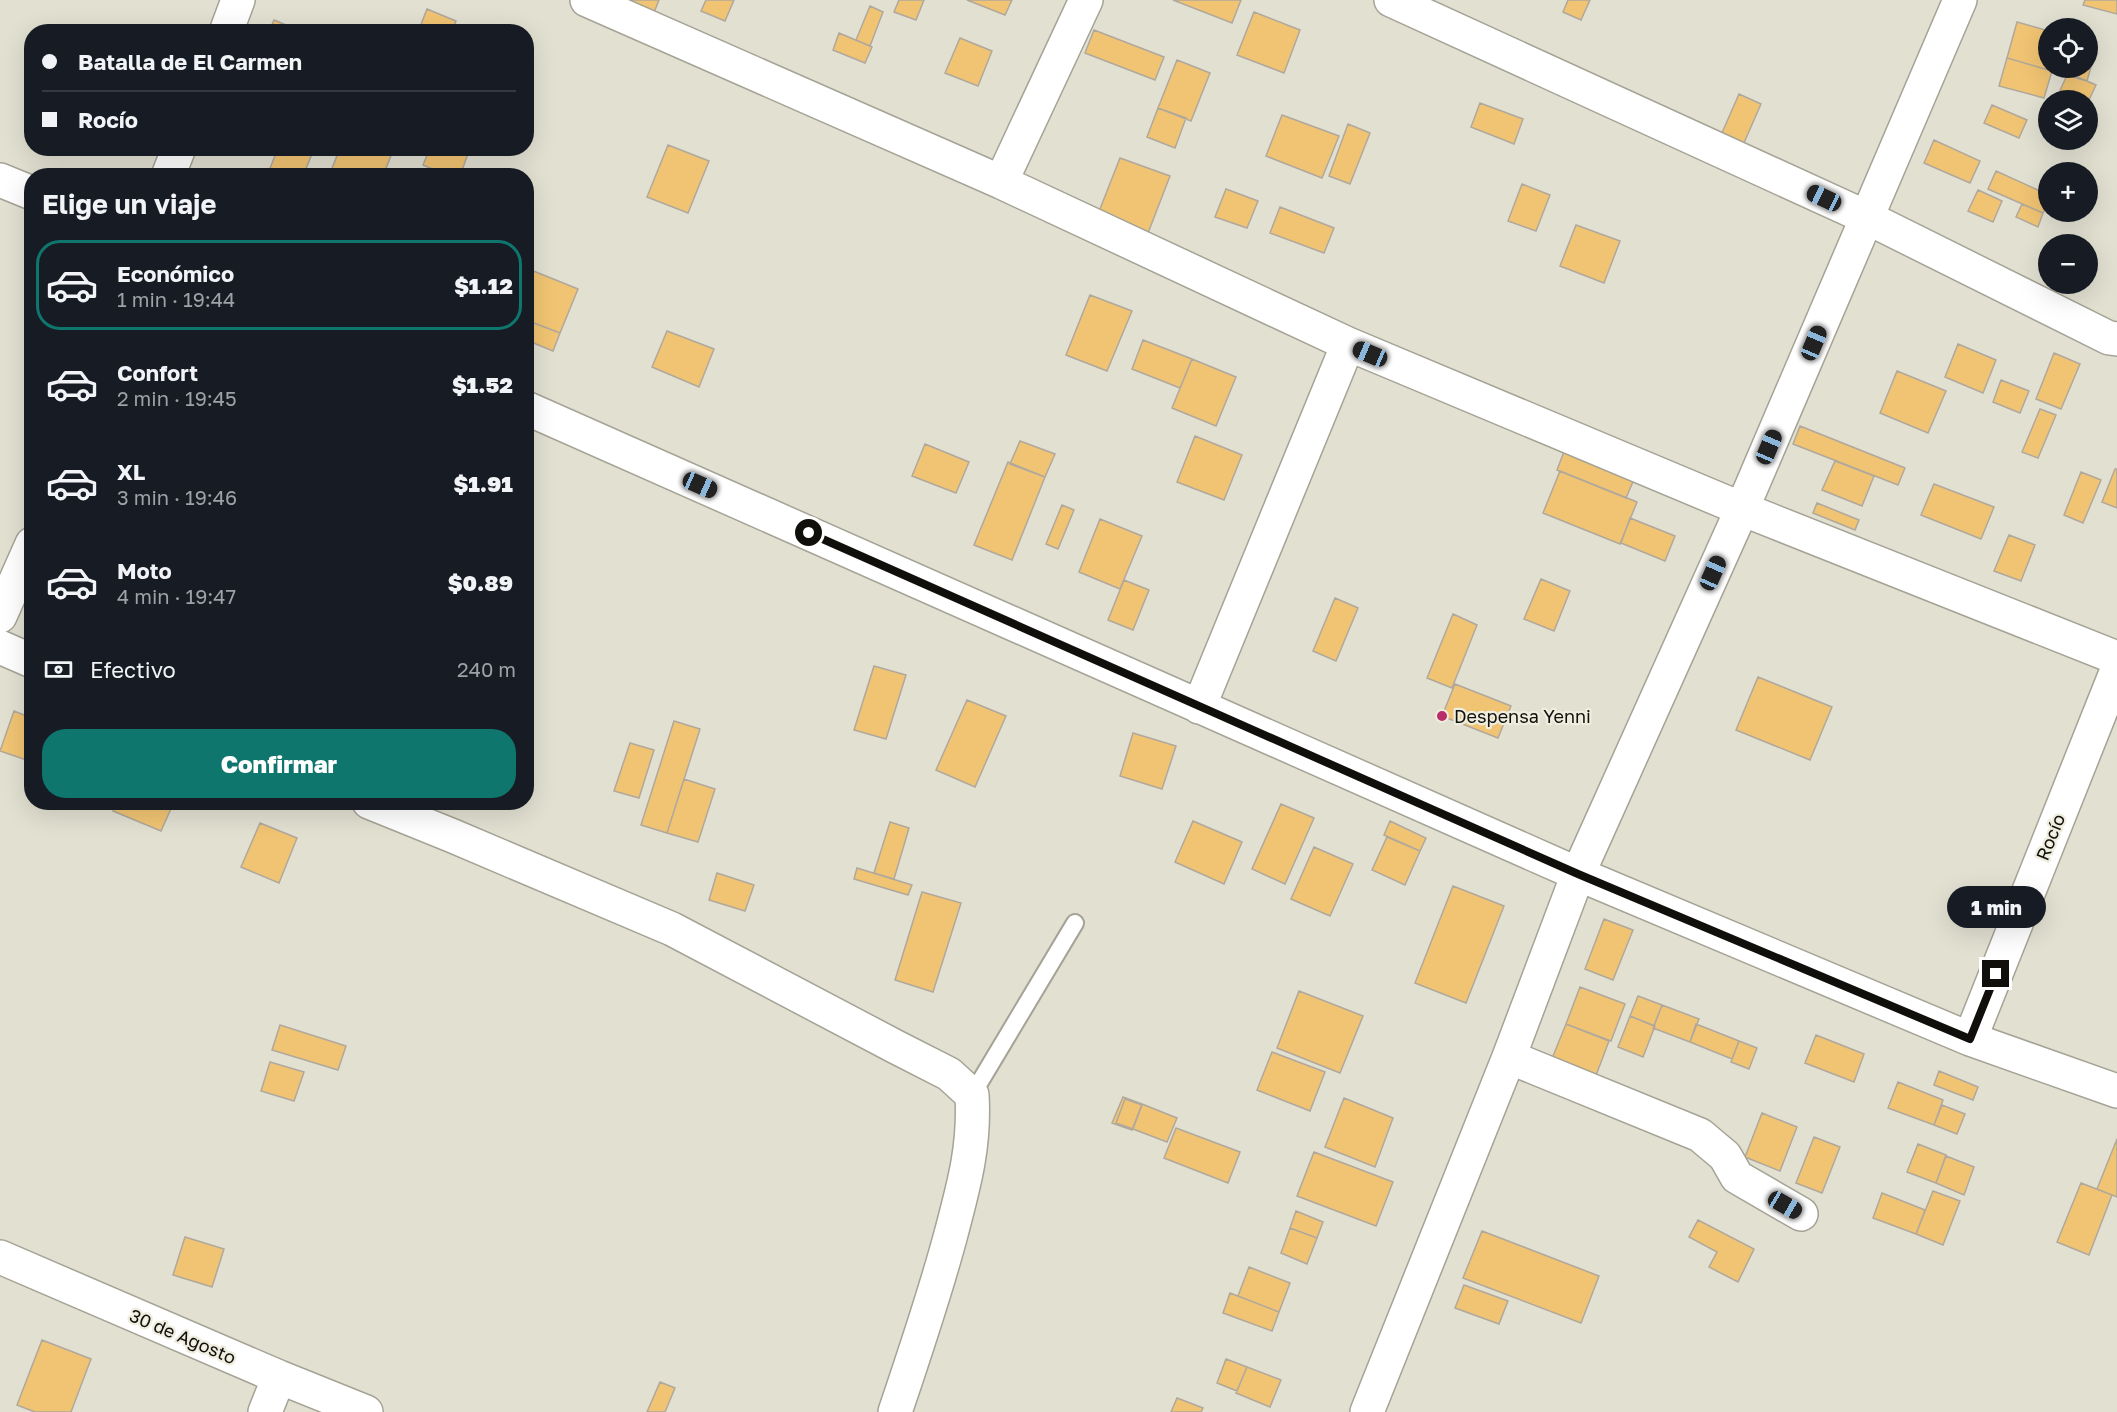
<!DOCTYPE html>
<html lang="es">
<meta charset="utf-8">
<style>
body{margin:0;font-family:"Golos Text",sans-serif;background:#20242c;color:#f1f3f6;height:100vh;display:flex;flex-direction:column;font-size:22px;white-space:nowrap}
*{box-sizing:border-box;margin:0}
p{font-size:20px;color:#9ea1a6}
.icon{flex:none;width:33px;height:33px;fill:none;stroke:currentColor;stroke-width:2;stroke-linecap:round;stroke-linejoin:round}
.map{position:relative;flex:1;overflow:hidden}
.details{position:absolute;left:24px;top:168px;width:510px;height:642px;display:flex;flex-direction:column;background:#171b24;border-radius:24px;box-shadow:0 6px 24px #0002}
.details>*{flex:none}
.hud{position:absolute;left:24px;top:24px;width:510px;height:132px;border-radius:24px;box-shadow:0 6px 24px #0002;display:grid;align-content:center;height:132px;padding:0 18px;background:#171b24}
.fabs{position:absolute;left:2038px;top:18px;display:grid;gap:12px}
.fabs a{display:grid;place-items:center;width:60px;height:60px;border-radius:50%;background:#171b24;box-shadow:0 6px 24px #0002;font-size:30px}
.end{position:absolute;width:27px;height:27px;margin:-14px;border:8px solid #100f0b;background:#fff;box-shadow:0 0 0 3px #fff}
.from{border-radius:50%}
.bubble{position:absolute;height:42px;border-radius:21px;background:#171b24;box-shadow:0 6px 24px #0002;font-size:20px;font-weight:800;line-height:42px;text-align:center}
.car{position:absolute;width:18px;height:36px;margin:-18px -9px;border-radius:8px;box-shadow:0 0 4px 2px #0007;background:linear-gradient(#222 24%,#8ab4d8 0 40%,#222 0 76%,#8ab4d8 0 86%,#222 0)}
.hud b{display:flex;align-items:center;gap:21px;height:57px;font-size:22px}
.hud b+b{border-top:2px solid #363941}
.hud i{width:15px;height:15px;background:#f1f3f6}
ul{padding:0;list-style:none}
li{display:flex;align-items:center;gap:18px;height:90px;margin:0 12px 9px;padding:0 6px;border:3px solid transparent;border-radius:24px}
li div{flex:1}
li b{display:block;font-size:22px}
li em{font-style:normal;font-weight:800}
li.active{border-color:#0f766e}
li>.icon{width:54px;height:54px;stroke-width:1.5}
h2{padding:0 18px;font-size:27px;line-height:72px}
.pay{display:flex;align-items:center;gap:15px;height:66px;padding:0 18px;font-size:22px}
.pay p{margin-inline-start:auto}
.cta{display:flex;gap:12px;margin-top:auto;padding:12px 18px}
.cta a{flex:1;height:69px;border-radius:24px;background:#0f766e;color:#fff;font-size:24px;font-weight:800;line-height:69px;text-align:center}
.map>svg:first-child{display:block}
.building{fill:#f1c473;stroke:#b0a89c;stroke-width:1.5}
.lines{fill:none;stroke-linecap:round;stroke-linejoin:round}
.service-casing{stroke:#a5a395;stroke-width:20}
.minor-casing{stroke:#a5a395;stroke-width:36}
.service{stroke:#fff;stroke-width:16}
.minor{stroke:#fff;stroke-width:33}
.route{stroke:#100f0b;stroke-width:8}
.poi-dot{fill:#b92e68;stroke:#eeedde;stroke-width:2}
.labels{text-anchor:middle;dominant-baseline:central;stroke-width:4.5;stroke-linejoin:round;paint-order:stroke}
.poi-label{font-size:18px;fill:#100f0b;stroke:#eeedde;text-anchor:start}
.street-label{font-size:18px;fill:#100f0b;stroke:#eeedde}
</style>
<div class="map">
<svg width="2117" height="1412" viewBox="0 0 2117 1412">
<rect width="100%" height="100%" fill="#e1e0d1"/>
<path class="building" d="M630,0H659L653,15L628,5Z
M706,0H734L725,21L701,11Z
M899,0H924L916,20L894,12Z
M967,0H1012L1005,15Z
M1173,0H1241L1232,23Z
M1568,0H1590L1581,20L1563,12Z
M2085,0H2117V14L2083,5Z
M870,6L883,12L870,46L856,40Z
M427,9L456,21L452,32H418Z
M1254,12L1300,30L1284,73L1237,55Z
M274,20L303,32H269Z
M2017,22L2049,31V68H2088V42L2097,45L2087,81L2007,58Z
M1094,30L1164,57L1155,80L1085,53Z
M839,33L872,47L865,63L833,50Z
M960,38L992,51L978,86L945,73Z
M2007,58L2052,71L2044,98L1999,86Z
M1177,60L1210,73L1191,121L1158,108Z
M2068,73L2096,85L2088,102L2064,100L2057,97Z
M1739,94L1761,104L1743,145L1721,135Z
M1480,103L1523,119L1514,144L1471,127Z
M1992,105L2027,120L2019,138L1984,123Z
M1158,108L1186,118L1175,148L1147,137Z
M1282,115L1339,136L1322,178L1266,156Z
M1348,124L1370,133L1350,184L1329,176Z
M1934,140L1980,161L1970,183L1924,163Z
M668,145L709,161L688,213L647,197Z
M278,148L314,149L303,176H267Z
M340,148H382L392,153L383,176H329Z
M430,148H470L460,176H449L423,165Z
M1120,158L1170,176L1148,233L1098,214Z
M1996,171L2049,195V201L2043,213L1988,189Z
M1522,184L1550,195L1536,231L1508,221Z
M1226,189L1258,201L1247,228L1215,217Z
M1978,190L2002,201L1993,222L1968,211Z
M2022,204L2043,213L2038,227L2016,217Z
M1280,207L1334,228L1324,253L1270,233Z
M1576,225L1620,241L1604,283L1560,266Z
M526,268L578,289L560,333L526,320Z
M1090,295L1132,311L1107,371L1066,355Z
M526,320L560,333L553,351L526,340Z
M667,331L714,349L699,387L652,367Z
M1143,340L1192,359L1180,388L1132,369Z
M1958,344L1996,360L1983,393L1945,377Z
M2054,353L2080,364L2061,409L2036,399Z
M1192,359L1236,377L1216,426L1172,408Z
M1897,371L1946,391L1928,433L1880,413Z
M2001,380L2029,391L2020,413L1993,402Z
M2040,409L2056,415L2038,458L2022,452Z
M1800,426L1905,468L1898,485L1793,444Z
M1195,436L1242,455L1224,500L1177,482Z
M1020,441L1055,454L1045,477L1010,464Z
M925,444L969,462L956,493L912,476Z
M1565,449L1635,477L1626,498L1557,470Z
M1835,461L1874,476L1862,506L1822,490Z
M1008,462L1045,477L1012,560L974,545Z
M2115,469H2117V508L2102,502Z
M1560,471L1637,502L1620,544L1543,513Z
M2081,472L2101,480L2083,523L2064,515Z
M1934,484L1994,507L1981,539L1921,515Z
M1817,503L1859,520L1855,530L1813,513Z
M1062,505L1074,510L1058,549L1046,544Z
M1630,518L1675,536L1665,561L1621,543Z
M1100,519L1142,536L1120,589L1079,572Z
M2009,535L2035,545L2021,581L1994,571Z
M1541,579L1570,591L1554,631L1524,619Z
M1124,580L1149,590L1133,630L1108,620Z
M1335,598L1358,608L1336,661L1313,651Z
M1453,614L1477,625L1452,688L1427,678Z
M874,666L906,675L886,739L854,730Z
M1758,677L1832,707L1810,760L1736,730Z
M1455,684L1511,706L1498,738L1442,716Z
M967,700L1006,716L975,787L936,770Z
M14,711L32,718V762L0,751Z
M674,721L700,729L667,833L641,825Z
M1133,733L1176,746L1162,789L1120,776Z
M630,743L654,750L639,798L614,791Z
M684,779L715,789L698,842L667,833Z
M116,802H174L161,831L113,811Z
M1281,804L1314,818L1285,884L1252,869Z
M1193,821L1242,842L1224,884L1175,862Z
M1390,821L1426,838L1420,851L1384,835Z
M890,822L909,828L894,879L874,873Z
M260,823L297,838L279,883L241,867Z
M1387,837L1420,851L1405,885L1372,870Z
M1314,847L1353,864L1330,916L1291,899Z
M857,868L912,885L908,895L854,879Z
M717,873L754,885L745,911L709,900Z
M1453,886L1504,906L1466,1003L1415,983Z
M922,892L961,903L933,992L895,980Z
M1604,919L1633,930L1613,980L1585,969Z
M1580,987L1625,1004L1611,1041L1566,1024Z
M1299,991L1363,1016L1340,1073L1277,1048Z
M1638,996L1662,1005L1654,1026L1630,1016Z
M1662,1005L1699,1019L1690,1042L1653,1028Z
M1630,1016L1655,1026L1643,1057L1618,1047Z
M1566,1024L1609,1041L1595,1078L1551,1061Z
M1696,1024L1739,1041L1732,1059L1690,1042Z
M280,1025L346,1046L338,1070L272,1050Z
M1816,1035L1864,1054L1854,1082L1805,1063Z
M1739,1041L1757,1048L1749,1069L1731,1062Z
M1272,1052L1325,1072L1310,1111L1257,1090Z
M270,1062L304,1072L294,1101L261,1091Z
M1939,1071L1978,1087L1973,1100L1934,1085Z
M1898,1082L1943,1100L1934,1125L1888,1108Z
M1123,1097L1142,1104L1132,1130L1112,1123Z
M1344,1098L1393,1118L1375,1167L1325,1147Z
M1125,1099L1142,1105L1133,1129L1116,1123Z
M1142,1104L1177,1118L1167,1142L1133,1129Z
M1142,1104L1177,1118L1167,1142L1133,1129Z
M1942,1105L1965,1114L1957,1134L1934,1125Z
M1762,1113L1797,1127L1780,1171L1745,1157Z
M1176,1128L1240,1152L1228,1183L1164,1158Z
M1814,1137L1840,1147L1822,1193L1796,1183Z
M2117,1139V1197L2097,1189Z
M1918,1144L1946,1155L1936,1183L1907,1172Z
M1314,1152L1393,1182L1376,1226L1297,1196Z
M1946,1156L1974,1167L1964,1195L1936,1183Z
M2081,1183L2112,1195L2089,1255L2057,1242Z
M1933,1191L1960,1201L1943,1245L1916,1234Z
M1882,1193L1925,1210L1916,1234L1873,1218Z
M1296,1211L1323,1222L1317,1238L1290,1228Z
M1698,1220L1754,1249L1738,1282L1709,1267L1717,1252L1689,1237Z
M1290,1228L1317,1238L1307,1264L1281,1253Z
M1482,1231L1599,1276L1581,1323L1463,1278Z
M185,1237L224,1249L212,1287L173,1275Z
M1249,1267L1290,1283L1279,1312L1238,1296Z
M1464,1285L1508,1301L1499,1324L1455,1308Z
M1230,1293L1279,1312L1272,1331L1223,1313Z
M42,1340L91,1359L71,1412H35L17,1405Z
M1226,1359L1247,1367L1237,1391L1217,1383Z
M1247,1367L1281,1380L1270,1407L1236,1393Z
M660,1382L675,1388L665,1412H647Z
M1177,1398L1203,1408L1201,1412H1171Z"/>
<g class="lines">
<defs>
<path id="service" d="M972,1095L1075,923"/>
<path id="minor" d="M587,0L1001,182L1348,344L1199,707
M1391,0L1868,218L2109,338L2117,339
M226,32L238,0
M168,176L179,148
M0,180L32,193
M1001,182L1086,0
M1348,344L1742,509L2117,658
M526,408L1578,874L1970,1039L2117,1091
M0,616L32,544
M0,647L32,661
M369,802L453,836L672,929L896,1047L949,1074L972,1095C975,1146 964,1185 951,1234C935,1294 915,1353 895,1412
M1970,1039L2117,670
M1509,1057L1700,1135L1725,1156L1737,1177L1801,1214
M0,1257L279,1377L366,1412
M265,1412L279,1377
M1367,1412L1509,1057L1578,874L1742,509L1960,0"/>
</defs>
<use href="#service" class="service-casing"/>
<use href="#minor" class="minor-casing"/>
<use href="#service" class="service"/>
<use href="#minor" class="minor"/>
</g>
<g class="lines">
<path class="route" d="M809,533L1578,874L1970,1039L1996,974"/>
</g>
<circle class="poi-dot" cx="1442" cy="716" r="6"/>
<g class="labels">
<g class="poi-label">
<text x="1454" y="716">Despensa Yenni</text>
</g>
<g class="street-label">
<text transform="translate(2050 837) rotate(-68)">Rocío</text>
<text transform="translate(183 1336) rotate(23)">30 de Agosto</text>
</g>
</g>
</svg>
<div class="fabs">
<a><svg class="icon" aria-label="locate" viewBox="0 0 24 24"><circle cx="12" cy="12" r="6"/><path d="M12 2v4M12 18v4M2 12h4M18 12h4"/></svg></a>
<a><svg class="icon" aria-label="layers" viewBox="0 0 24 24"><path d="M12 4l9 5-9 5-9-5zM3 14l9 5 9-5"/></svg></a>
<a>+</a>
<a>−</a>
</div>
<i class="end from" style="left:809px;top:533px"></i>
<i class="end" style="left:1996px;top:974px"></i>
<div class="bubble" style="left:1947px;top:886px;width:99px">1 min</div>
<i class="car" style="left:1824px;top:198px;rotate:295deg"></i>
<i class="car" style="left:1814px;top:343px;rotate:23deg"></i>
<i class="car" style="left:1370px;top:354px;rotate:293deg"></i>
<i class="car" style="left:1769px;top:447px;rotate:23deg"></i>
<i class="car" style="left:700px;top:485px;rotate:114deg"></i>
<i class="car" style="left:1713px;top:573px;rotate:24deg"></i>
<i class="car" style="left:1785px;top:1205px;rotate:120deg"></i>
<div class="hud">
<b><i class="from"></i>Batalla de El Carmen</b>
<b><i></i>Rocío</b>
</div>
<section class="details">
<h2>Elige un viaje</h2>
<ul>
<li class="active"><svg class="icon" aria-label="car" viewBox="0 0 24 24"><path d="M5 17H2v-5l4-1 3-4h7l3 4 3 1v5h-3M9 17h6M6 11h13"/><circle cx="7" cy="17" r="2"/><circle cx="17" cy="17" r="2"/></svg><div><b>Económico</b><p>1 min · 19:44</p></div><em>$1.12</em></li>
<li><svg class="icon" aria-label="car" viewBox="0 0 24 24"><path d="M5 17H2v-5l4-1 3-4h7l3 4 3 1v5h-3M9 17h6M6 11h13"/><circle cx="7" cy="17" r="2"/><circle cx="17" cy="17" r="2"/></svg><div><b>Confort</b><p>2 min · 19:45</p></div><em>$1.52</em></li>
<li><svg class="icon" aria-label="car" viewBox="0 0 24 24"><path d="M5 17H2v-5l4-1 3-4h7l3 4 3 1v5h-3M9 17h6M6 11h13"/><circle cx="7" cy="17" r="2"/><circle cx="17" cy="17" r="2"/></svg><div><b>XL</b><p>3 min · 19:46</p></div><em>$1.91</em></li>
<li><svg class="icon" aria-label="car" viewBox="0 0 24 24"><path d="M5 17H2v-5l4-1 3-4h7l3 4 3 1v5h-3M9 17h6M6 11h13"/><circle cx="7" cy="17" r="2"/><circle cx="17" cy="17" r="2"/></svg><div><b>Moto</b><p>4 min · 19:47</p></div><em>$0.89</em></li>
</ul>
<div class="pay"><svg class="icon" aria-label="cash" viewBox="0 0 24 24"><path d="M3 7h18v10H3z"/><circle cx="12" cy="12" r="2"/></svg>Efectivo<p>240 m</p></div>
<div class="cta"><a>Confirmar</a></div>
</section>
</div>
